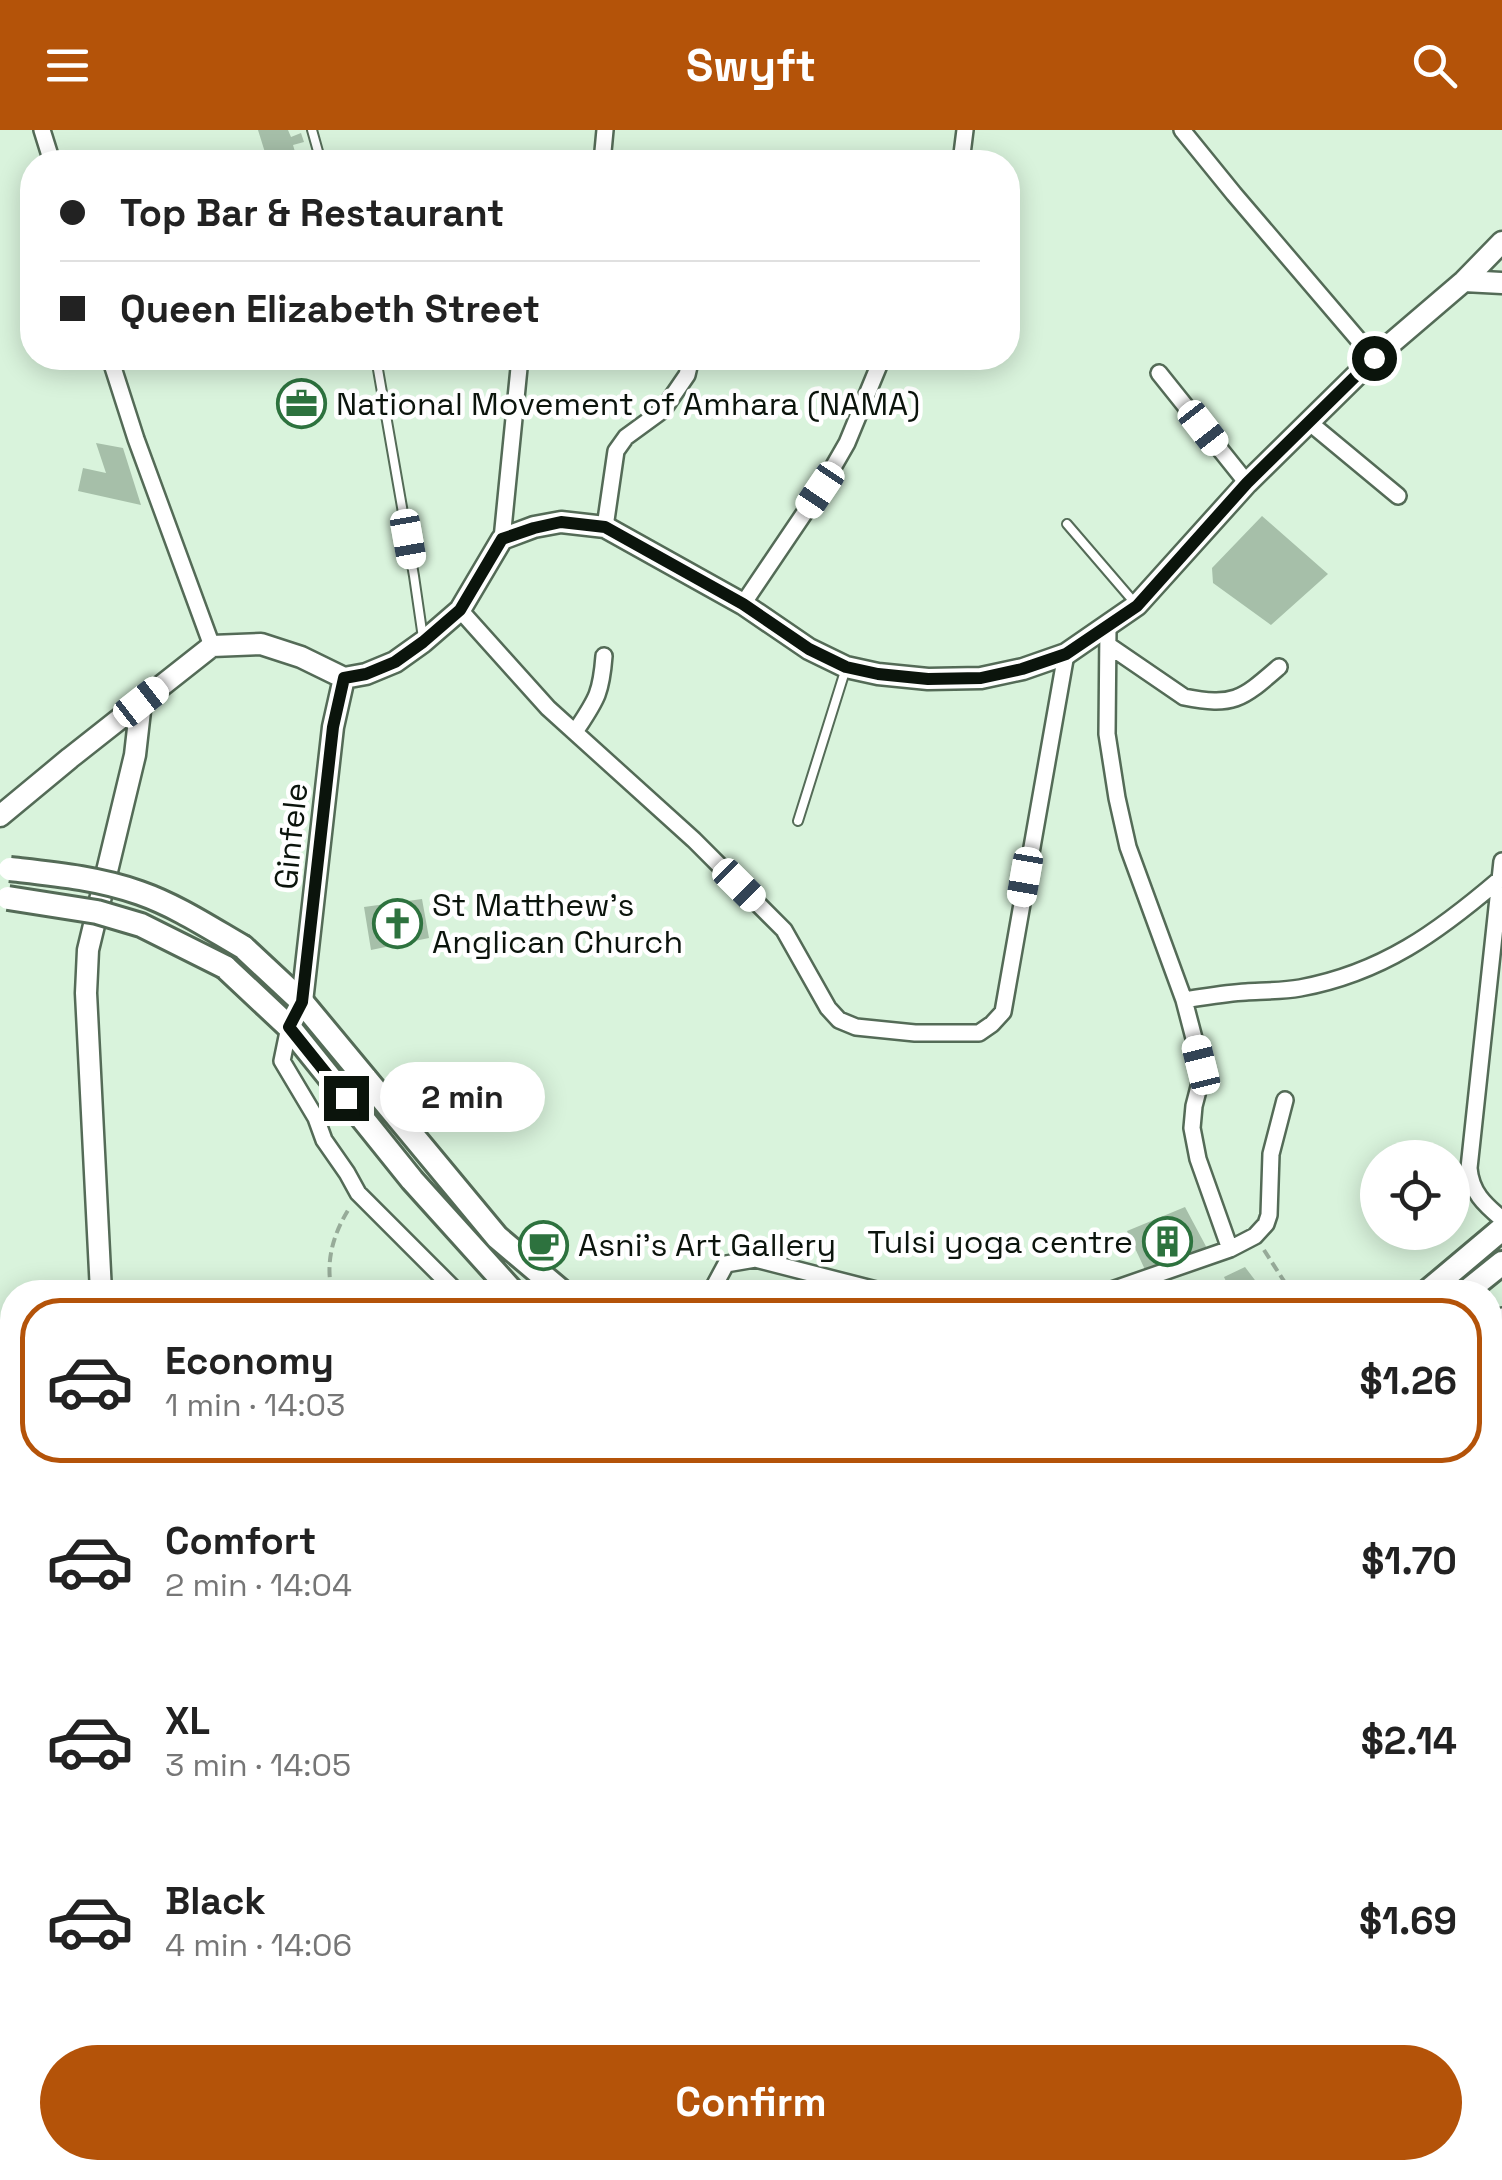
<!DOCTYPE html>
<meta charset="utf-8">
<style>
body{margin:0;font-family:"Space Grotesk",sans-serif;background:#f6f6f6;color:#222;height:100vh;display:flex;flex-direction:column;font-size:38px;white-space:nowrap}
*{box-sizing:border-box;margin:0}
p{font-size:32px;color:#767676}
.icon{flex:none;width:55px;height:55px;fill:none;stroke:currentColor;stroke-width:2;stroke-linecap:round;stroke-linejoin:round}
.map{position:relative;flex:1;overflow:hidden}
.sheet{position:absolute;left:0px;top:1150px;width:1502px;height:900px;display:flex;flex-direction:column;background:#fff;border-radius:40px 40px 0 0;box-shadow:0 5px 25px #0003}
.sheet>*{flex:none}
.banner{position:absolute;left:20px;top:20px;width:1000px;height:220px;border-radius:40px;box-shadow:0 5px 25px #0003;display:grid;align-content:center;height:220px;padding:0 40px;background:#fff}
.buttons{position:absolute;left:1360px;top:1010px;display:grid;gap:20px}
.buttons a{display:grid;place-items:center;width:110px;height:110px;border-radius:50%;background:#fff;box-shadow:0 5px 25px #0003;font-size:50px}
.end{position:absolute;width:45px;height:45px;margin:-22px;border:12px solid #0b140c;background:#fff;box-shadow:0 0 0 5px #fff}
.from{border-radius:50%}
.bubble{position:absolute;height:70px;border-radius:35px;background:#fff;box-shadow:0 5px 25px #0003;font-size:32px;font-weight:800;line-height:70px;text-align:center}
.car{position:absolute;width:30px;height:60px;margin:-30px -15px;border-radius:12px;box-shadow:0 0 8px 2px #0007;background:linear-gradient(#fff 24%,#345 0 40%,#fff 0 76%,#345 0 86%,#fff 0)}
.banner b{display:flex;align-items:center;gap:35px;height:95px;font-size:38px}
.banner b+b{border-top:2px solid #e0e0e0}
.banner i{width:25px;height:25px;background:#222}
ul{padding:18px 0 0;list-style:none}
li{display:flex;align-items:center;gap:30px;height:165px;margin:0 20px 15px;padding:0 20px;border:5px solid transparent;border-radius:40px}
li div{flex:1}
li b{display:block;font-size:38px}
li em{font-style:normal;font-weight:800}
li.current{border-color:#b45309}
li>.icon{width:90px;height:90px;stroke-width:1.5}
.button{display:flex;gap:20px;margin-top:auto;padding:20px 40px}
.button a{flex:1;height:115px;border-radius:60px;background:#b45309;color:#fff;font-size:40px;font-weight:800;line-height:115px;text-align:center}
header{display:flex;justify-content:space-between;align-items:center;height:130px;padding:0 40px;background:#b45309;color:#fff;font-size:45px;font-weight:800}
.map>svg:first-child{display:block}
.green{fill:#a6d1ac}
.building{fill:#a6bfa9}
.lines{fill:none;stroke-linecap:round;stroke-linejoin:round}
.lane-casing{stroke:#546b57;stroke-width:12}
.street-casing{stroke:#546b57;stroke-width:20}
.secondary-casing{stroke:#546b57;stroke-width:25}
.primary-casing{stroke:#546b57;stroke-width:28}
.path{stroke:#97ab99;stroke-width:4;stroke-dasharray:10 5;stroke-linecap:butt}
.lane{stroke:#fff;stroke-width:8}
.street{stroke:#fff;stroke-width:15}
.secondary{stroke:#fff;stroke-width:20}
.primary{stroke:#fff;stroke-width:22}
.primary-bridge-casing{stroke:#546b57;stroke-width:28;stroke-linecap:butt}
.primary-bridge{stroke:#fff;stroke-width:22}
.route{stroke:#0b140c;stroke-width:12}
.labels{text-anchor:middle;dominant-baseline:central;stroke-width:9;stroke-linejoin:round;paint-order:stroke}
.poi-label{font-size:32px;fill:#0b140c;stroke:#fff;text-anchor:start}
.street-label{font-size:32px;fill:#0b140c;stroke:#fff}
</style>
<header><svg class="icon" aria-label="menu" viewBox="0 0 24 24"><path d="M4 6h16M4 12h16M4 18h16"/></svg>Swyft<svg class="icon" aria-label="search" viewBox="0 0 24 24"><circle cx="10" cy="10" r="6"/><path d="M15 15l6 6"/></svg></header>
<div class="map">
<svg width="1502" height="2050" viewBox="0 0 1502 2050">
<rect width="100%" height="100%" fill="#d9f3dc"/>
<path class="green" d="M12,1237V1424L0,1425V1238Z"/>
<path class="building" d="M258,0H288L291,7L301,3L304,12L293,15L298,32H268Z
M326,228H366L367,229L330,239Z
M96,313L123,318L141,375L78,361L83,338L106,343Z
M1262,386L1328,444L1271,495L1213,453L1212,438Z
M422,769L429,808L371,820L364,777Z
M1185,1077L1209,1122L1147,1144L1127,1101Z
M1245,1137L1264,1162H1231L1224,1147Z
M0,1784L8,1795L11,1808V1821L6,1834L0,1841Z"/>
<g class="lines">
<defs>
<path id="lane" d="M312,0L321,32
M376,228L414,446L423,508
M1067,394L1134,472
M798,691L846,538"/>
<path id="street" d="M42,0L52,32
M1182,0L1234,64L1374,228
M602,32L605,0
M961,32L965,0
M110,228L136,309L212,516
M928,228L954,230
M1159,243L1247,353
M1310,293L1398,366
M605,397L616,321L626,307L663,280L687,245L691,228
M502,409L520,228
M743,474L820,360L847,313L882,228
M460,480L548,578L694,710L784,800L828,878L839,890L856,897L915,903H979L992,894L1003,882L1066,524
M1108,497L1107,604L1117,668L1128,717L1184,870L1201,935V949L1194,976L1192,998L1198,1029L1230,1119
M1108,515L1184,567C1234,577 1242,569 1279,537
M575,602C596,570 601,565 604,526
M1502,731L1469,1038C1471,1062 1484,1074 1502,1089
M1184,870C1205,867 1225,863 1246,862C1263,861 1282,861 1300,858C1382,843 1438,802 1500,749
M289,897L282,931L316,988L324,1010L347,1043L358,1063L457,1162
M711,1162L726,1134L755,1129L884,1162
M1106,1162L1230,1119L1255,1106L1266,1094L1269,1085L1271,1024L1285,970
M1490,1194L1502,1186
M1490,1362L1502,1342
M1490,1442L1502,1455
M1490,1641L1502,1643
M1490,1754L1502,1762
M866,2038L870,2050
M1094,2038L1126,2050
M432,2050L435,2038
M1376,2050L1377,2038"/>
<path id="secondary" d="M1464,151L1502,153
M0,686L70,628L212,516L261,514L301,527L344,548L366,544L395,532L423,512L460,480L502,409L534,397L561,392L605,397L743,474L809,519L846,537L878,544L928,549L981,548L1023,539L1066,524L1137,475L1247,353L1374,228L1464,151L1502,112
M289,897L302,872L333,597L344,548
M101,1162L86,863L88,820L135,625L141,572
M232,2050L237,2038"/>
<path id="primary" d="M243,817L302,872L497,1107L562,1162
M225,837L289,897L412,1050L513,1162
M1427,1162L1502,1099
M1466,1162L1502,1133"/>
</defs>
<use href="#lane" class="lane-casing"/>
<use href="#street" class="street-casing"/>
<use href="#secondary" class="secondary-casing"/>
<use href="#primary" class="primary-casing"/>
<path class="path" d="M1264,1120L1291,1162
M332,1162C325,1131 333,1104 350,1077
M618,2038L633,2050
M740,2050L754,2048L761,2050"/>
<use href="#lane" class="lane"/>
<use href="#street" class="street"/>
<use href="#secondary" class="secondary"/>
<use href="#primary" class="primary"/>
<defs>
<path id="primary-bridge" d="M10,739C54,744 98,748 140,763C177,776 210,798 243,817
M8,768L97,782L141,795L225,837"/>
</defs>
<use href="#primary-bridge" class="primary-bridge-casing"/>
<use href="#primary-bridge" class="primary-bridge"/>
</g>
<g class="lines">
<path class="route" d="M346,968L289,897L302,872L333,597L344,548L366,544L395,532L423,512L460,480L502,409L534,398L561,392L605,397L743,474L809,519L846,537L878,544L928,549L981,548L1022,539L1066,524L1137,476L1247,353L1374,228"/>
</g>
<defs>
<symbol id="office-ring" viewBox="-11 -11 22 22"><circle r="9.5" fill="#fff" stroke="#2d723e" stroke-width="1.5"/><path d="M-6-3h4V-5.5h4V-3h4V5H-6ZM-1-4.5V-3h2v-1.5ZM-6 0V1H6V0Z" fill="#2d723e"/></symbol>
<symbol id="church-ring" viewBox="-11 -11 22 22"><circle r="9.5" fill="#fff" stroke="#2d723e" stroke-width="1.5"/><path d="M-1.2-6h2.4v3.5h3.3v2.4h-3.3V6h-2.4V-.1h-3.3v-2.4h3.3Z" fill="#2d723e"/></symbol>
<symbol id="building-ring" viewBox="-11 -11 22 22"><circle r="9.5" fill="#fff" stroke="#2d723e" stroke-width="1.5"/><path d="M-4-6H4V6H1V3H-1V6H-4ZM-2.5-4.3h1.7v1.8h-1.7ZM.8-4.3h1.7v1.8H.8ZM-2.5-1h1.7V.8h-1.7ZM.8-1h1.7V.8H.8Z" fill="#2d723e"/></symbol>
<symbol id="cafe-ring" viewBox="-11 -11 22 22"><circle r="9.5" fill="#fff" stroke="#2d723e" stroke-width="1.5"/><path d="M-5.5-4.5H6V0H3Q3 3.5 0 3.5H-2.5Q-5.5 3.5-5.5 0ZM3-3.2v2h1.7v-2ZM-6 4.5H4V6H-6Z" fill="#2d723e"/></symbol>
</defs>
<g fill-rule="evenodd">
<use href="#office-ring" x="274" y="246" width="55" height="55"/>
<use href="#church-ring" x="370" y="766" width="55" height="55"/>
<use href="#building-ring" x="1140" y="1084" width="55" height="55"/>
<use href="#cafe-ring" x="516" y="1088" width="55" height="55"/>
</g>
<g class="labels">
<g class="poi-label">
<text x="336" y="274">National Movement of Amhara (NAMA)</text>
<text x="432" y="775">St Matthew’s<tspan x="432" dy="37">Anglican Church</tspan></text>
<text x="1133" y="1112" text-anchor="end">Tulsi yoga centre</text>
<text x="578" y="1115">Asni's Art Gallery</text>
</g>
<g class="street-label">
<text transform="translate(291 706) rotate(-84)">Ginfele</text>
</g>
</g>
</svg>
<div class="buttons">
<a><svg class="icon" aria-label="locate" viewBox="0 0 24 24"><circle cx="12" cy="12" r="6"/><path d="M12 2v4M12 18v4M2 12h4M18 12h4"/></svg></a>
</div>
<i class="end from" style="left:1374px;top:228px"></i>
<i class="end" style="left:346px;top:968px"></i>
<div class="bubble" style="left:380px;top:932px;width:165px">2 min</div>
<i class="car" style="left:1203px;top:298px;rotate:142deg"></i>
<i class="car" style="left:820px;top:360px;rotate:214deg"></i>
<i class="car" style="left:408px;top:409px;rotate:170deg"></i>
<i class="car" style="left:141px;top:572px;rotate:52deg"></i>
<i class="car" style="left:1025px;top:747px;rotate:190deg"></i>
<i class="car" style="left:739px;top:755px;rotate:135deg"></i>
<i class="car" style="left:1201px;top:935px;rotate:346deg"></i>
<div class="banner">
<b><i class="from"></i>Top Bar &amp; Restaurant</b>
<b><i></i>Queen Elizabeth Street</b>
</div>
<section class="sheet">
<ul>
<li class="current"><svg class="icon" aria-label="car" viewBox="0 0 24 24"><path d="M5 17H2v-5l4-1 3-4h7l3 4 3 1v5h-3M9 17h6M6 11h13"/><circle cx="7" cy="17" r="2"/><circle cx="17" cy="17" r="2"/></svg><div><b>Economy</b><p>1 min · 14:03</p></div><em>$1.26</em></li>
<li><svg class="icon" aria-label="car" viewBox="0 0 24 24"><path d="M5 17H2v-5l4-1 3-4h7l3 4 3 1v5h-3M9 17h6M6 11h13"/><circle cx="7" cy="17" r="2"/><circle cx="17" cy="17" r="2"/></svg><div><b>Comfort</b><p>2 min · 14:04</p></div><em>$1.70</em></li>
<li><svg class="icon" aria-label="car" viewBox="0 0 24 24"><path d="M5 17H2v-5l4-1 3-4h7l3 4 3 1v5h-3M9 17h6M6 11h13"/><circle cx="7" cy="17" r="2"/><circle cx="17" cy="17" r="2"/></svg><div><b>XL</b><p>3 min · 14:05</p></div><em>$2.14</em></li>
<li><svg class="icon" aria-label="car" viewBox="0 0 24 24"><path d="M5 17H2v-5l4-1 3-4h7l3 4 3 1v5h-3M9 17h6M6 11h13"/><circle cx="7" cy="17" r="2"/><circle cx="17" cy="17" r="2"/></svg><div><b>Black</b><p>4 min · 14:06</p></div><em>$1.69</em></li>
</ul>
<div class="button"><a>Confirm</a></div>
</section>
</div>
